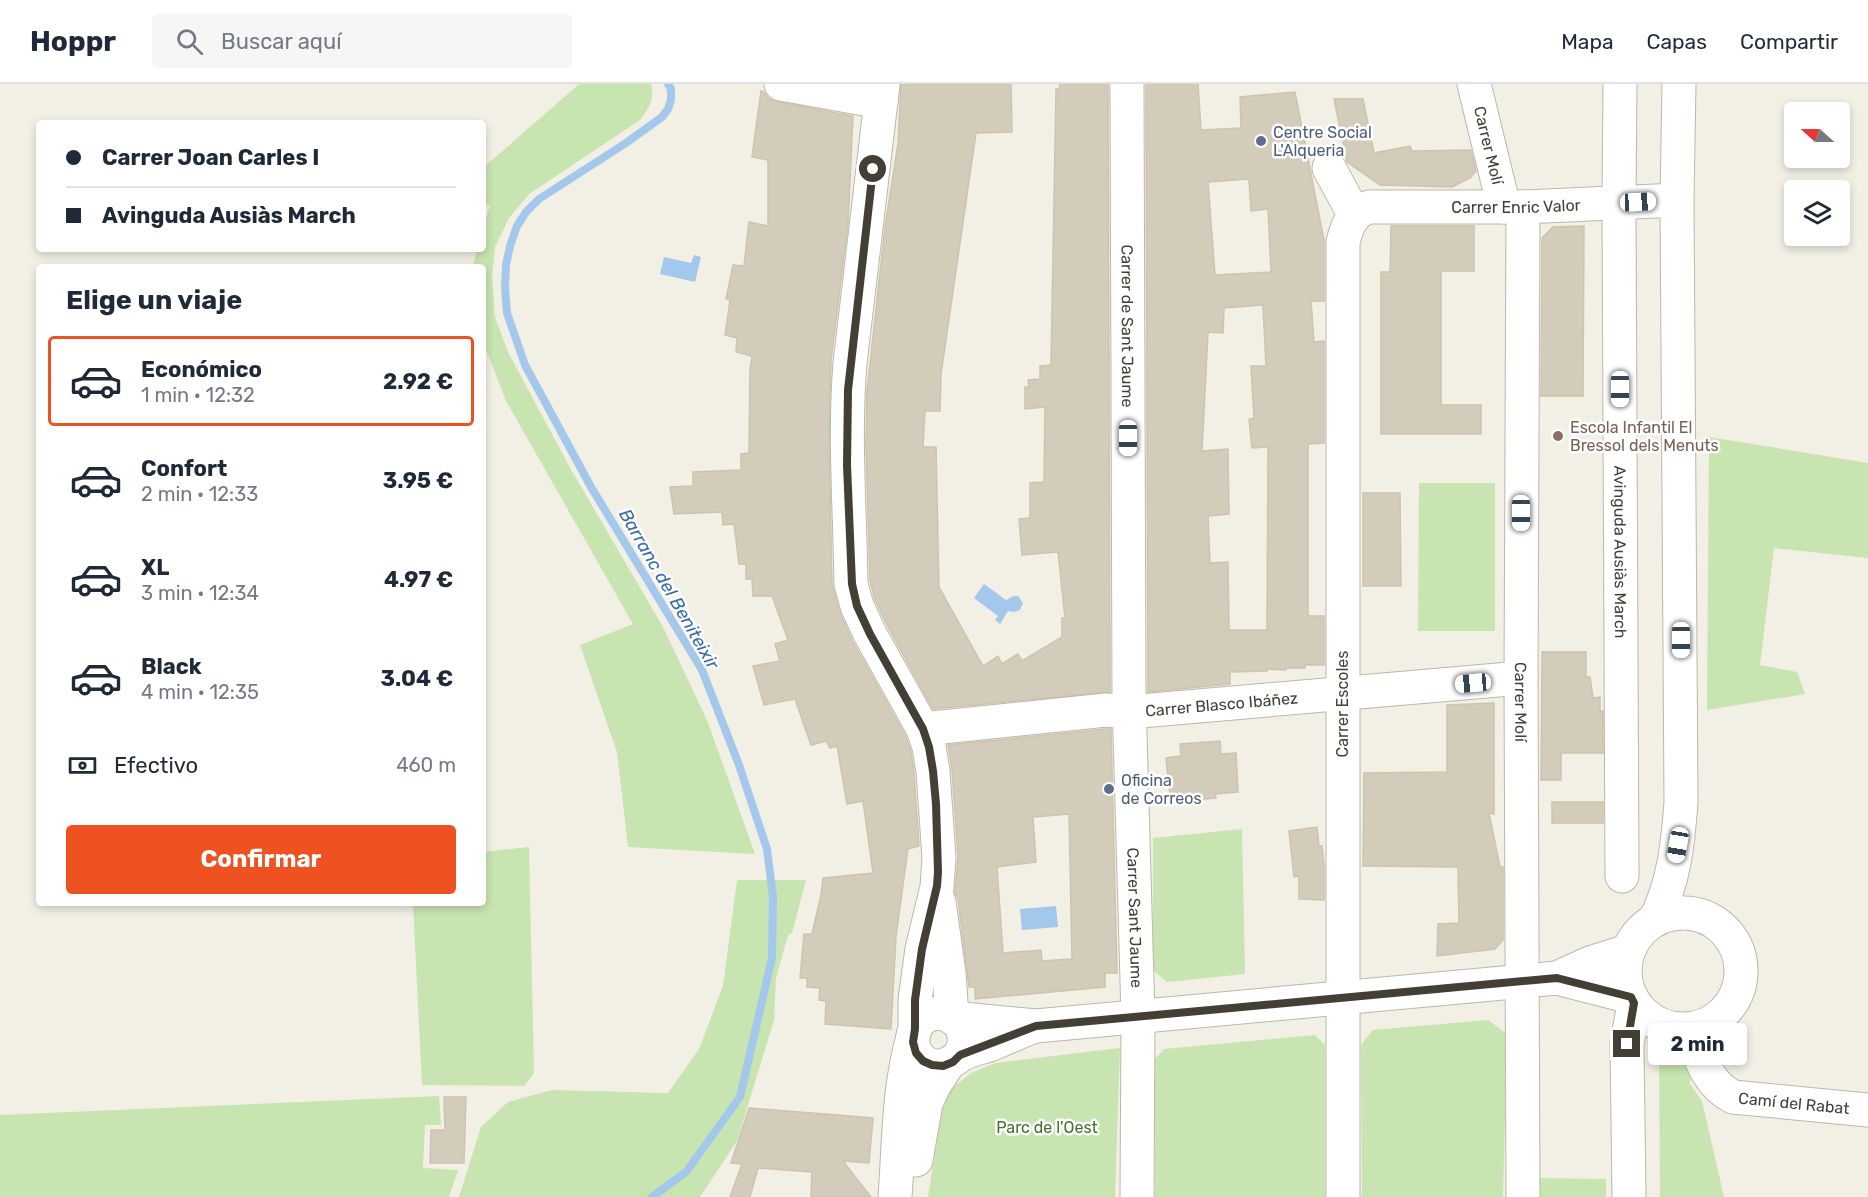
<!DOCTYPE html>
<html lang="es">
<meta charset="utf-8">
<style>
body{margin:0;font-family:Rubik,sans-serif;background:#f6f6f7;color:#1f2937;height:100vh;display:flex;flex-direction:column;font-size:22px;white-space:nowrap}
*{box-sizing:border-box;margin:0}
p{font-size:20px;color:#747a83}
.icon{flex:none;width:33px;height:33px;fill:none;stroke:currentColor;stroke-width:2;stroke-linecap:round;stroke-linejoin:round}
.map{position:relative;flex:1;overflow:hidden}
.sheet{position:absolute;left:36px;top:180px;width:450px;height:642px;display:flex;flex-direction:column;background:#fff;border-radius:6px;box-shadow:0 3px 9px #0003}
.sheet>*{flex:none}
.banner{position:absolute;left:36px;top:36px;width:450px;height:132px;border-radius:6px;box-shadow:0 3px 9px #0003;display:grid;align-content:center;height:132px;padding:0 30px;background:#fff}
.needle{width:39px;rotate:291deg}
.fabs{position:absolute;left:1784px;top:18px;display:grid;gap:12px}
.fabs a{display:grid;place-items:center;width:66px;height:66px;border-radius:6px;background:#fff;box-shadow:0 3px 9px #0003;font-size:30px}
.end{position:absolute;width:27px;height:27px;margin:-14px;border:8px solid #443f35;background:#fff;box-shadow:0 0 0 3px #fff}
.from{border-radius:50%}
.bubble{position:absolute;height:42px;border-radius:6px;background:#fff;box-shadow:0 3px 9px #0003;font-size:20px;font-weight:700;line-height:42px;text-align:center}
.car{position:absolute;width:18px;height:36px;margin:-18px -9px;border-radius:8px;box-shadow:0 0 4px 2px #0007;background:linear-gradient(#fff 24%,#345 0 40%,#fff 0 76%,#345 0 86%,#fff 0)}
.banner b{display:flex;align-items:center;gap:21px;height:57px;font-size:22px}
.banner b+b{border-top:2px solid #e0e1e3}
.banner i{width:15px;height:15px;background:#1f2937}
ul{padding:0;list-style:none}
li{display:flex;align-items:center;gap:18px;height:90px;margin:0 12px 9px;padding:0 18px;border:3px solid transparent;border-radius:6px}
li div{flex:1}
li b{display:block;font-size:22px}
li em{font-style:normal;font-weight:700}
li.on{border-color:#ee5220}
li>.icon{width:54px;height:54px;stroke-width:1.5}
h2{padding:0 30px;font-size:27px;line-height:72px}
.pay{display:flex;align-items:center;gap:15px;height:66px;padding:0 30px;font-size:22px}
.pay p{margin-inline-start:auto}
.action{display:flex;gap:12px;margin-top:auto;padding:12px 30px}
.action a{flex:1;height:69px;border-radius:6px;background:#ee5220;color:#fff;font-size:24px;font-weight:700;line-height:69px;text-align:center}
header{display:flex;align-items:center;gap:36px;box-sizing:border-box;height:84px;padding:0 30px;background:#fff;border-bottom:2px solid #e0e1e3}
header strong{font-size:28px}
nav{display:flex;gap:33px;margin-inline-start:auto;font-size:21px}
.search{width:420px;height:54px;background:#f6f6f7;display:flex;align-items:center;gap:15px;box-sizing:border-box;padding:0 21px;border-radius:6px;color:#747a83;font-size:22px}
.map>svg:first-child{display:block}
.green{fill:#c8e4b0}
.water{fill:#a4c8ec}
.lines{fill:none;stroke-linecap:round;stroke-linejoin:round}
.stream{stroke:#a4c8ec;stroke-width:8}
.building{fill:#d3ccbb;stroke:#cdc4af;stroke-width:1.5;fill-rule:evenodd}
.minor-casing{stroke:#bdb7a9;stroke-width:35}
.minor{stroke:#fff;stroke-width:33}
.route{stroke:#443f35;stroke-width:8}
.service-dot{fill:#5c6f8a;stroke:#fff;stroke-width:2}
.education-dot{fill:#8d6e63;stroke:#fff;stroke-width:2}
.labels{text-anchor:middle;dominant-baseline:central;stroke-width:5;stroke-linejoin:round;paint-order:stroke}
.service-label{font-size:16px;fill:#4e5e75;stroke:#fff;text-anchor:start}
.street-label{font-size:16px;fill:#443f35;stroke:#fff}
.education-label{font-size:16px;fill:#785e54;stroke:#fff;text-anchor:start}
.park-label{font-size:16px;fill:#40722c;stroke:#fff}
.water-label{font-size:18px;font-style:italic;fill:#356eaa;stroke:#fff}
</style>
<header>
<strong>Hoppr</strong>
<div class="search"><svg class="icon" aria-label="search" viewBox="0 0 24 24"><circle cx="10" cy="10" r="6"/><path d="M15 15l6 6"/></svg>Buscar aquí</div>
<nav><a>Mapa</a><a>Capas</a><a>Compartir</a></nav>
</header>
<div class="map">
<svg width="1868" height="1113" viewBox="0 0 1868 1113">
<rect width="100%" height="100%" fill="#f2efe5"/>
<path class="green" d="M579,0H651C655,15 649,24 640,36L529,110L509,134L495,163L492,192L495,233L508,268L569,382L663,543L707,636L755,770L628,763L617,668L580,561L633,540L506,317L483,258V183H473L477,165H483V145L490,122L483,119V84Z
M1709,353L1868,379V474L1774,464L1760,581L1797,588L1805,610L1707,626Z
M1419,399H1495V547H1418Z
M1242,745L1245,890L1167,898L1153,886V754Z
M529,763L534,989L524,1002L422,1001L413,819H483V768Z
M737,796H806L792,849L788,851L776,894L774,936L737,1057L700,1113H459L481,1043L508,1018L552,1006L668,1009L699,965L723,902Z
M1488,936L1507,950L1503,1113H1362L1361,961L1373,946Z
M1315,951L1325,961V1113H1155L1154,976L1164,965Z
M1659,963L1692,984L1690,1000L1702,1017L1724,1113H1660Z
M1120,964L1115,1113H928L943,1018L955,1002L971,989L995,979Z
M439,1012L441,1041H425L423,1084L458,1086L449,1113H0V1031Z
M1539,1094L1606,1095V1113H1539Z"/>
<path class="water" d="M694,171L701,173L695,198L660,190L664,173L691,179Z
M984,500L1006,516L1014,512H1018L1023,519L1020,526L1014,528L1008,527L1000,540L995,536L998,532L974,514Z
M1056,822L1058,843L1022,846L1020,825Z"/>
<g class="lines">
<path class="stream" d="M652,1113L686,1088L740,1013L772,874L773,813L767,765L739,681L702,586L591,403L525,281L507,229L505,204L506,181L510,162L517,142L526,128L539,115L626,59L662,33L668,25L671,16V5L668,0"/>
</g>
<path class="building" d="M901,0H1011L1012,48L976,49L941,290L940,327H925L923,363H936L939,503L983,582L998,572L1002,580L1018,570L1022,577L1062,553V534H1065L1058,468L1022,471L1019,435L1030,434V399L1044,398L1045,323L1025,325V303H1029L1028,296L1040,295V282L1051,281L1056,5L1060,4V0H1108L1110,608L933,625L887,541L875,516L870,497L866,361L867,307L885,143L898,59Z
M1146,0H1198L1201,46L1241,44L1240,13L1295,8L1324,156V217H1311L1314,258L1324,257V359L1308,360V532H1324V581H1305V584H1286V586L1267,585V587L1230,588V600L1148,608ZM1249,95L1251,127L1268,125L1271,188L1215,191L1208,98ZM1263,221L1266,282H1251L1254,334L1249,335L1252,364L1268,363L1267,546H1229L1228,478L1210,479L1208,432L1229,430L1228,365L1202,367L1208,248L1223,249L1224,224Z
M761,7L764,8L769,15L778,18L853,32L848,139L831,277L830,306L829,361L832,500L839,527L853,558L906,653L911,668L914,689L919,762L908,765L896,852L891,945L825,940L826,917L819,916L820,904L807,903V894H800L804,850H812L821,811L823,794L873,789L863,717L847,720L837,662L830,664L826,657L811,661L795,615L764,621L753,582L780,577L775,560L788,556L772,512H753L752,495H746V480H739L734,440L723,441L722,428L674,430L670,403L693,402V388L741,386V370L749,369L750,285L752,272L736,268L737,254L725,251L730,216L726,215L733,181L744,182L749,138L768,142V76L752,73Z
M1334,15H1363L1374,69L1410,62L1412,67L1471,66L1476,87L1470,94L1452,103L1380,101L1347,78Z
M1391,142H1474V187H1441V321H1481V350H1381V188H1390Z
M1584,142L1583,312H1541L1542,154L1553,143Z
M1363,409H1400L1401,502H1363Z
M1542,568H1586V593H1590L1593,614L1600,613V627H1603V669H1561V696H1541Z
M1494,619V730L1489,729L1500,783H1503V856L1495,865L1437,872L1438,840L1459,839L1458,783L1363,782L1364,689L1447,688V621Z
M1106,645H1111L1117,889H1105V903L975,915V903H969L958,815L955,809L958,773L952,686L948,661ZM1069,730L1072,875L1042,877L1041,866L1003,869L997,783L1036,778L1033,733Z
M1220,657L1221,670L1236,669L1238,708L1215,710L1216,714L1193,716V712L1170,713L1166,674L1181,672L1180,660Z
M1552,718H1603V739H1552Z
M1317,743L1319,762H1322L1324,780V816L1299,815V792L1294,793L1289,747Z
M444,1013H466L464,1079H430L431,1046H445Z
M749,1024L873,1034L869,1079L843,1077L871,1113H811L812,1088L758,1084L750,1113H730L742,1080L731,1079Z"/>
<g class="lines">
<defs>
<g id="minor">
<path d="M781,0L881,18"/>
<path d="M883,0L850,279C844,352 850,426 851,500L857,522L870,550L923,645L929,663L933,687L939,774L937,803L922,865L915,916V945"/>
<path id="s1" d="M1127,0L1129,614L1138,932L1137,1113"/>
<path id="s2" d="M1474,0L1504,123"/>
<path id="s3" d="M1620,0L1619,119L1622,792"/>
<path d="M1329,84L1354,130"/>
<path id="s4" d="M1523,123L1521,594L1523,1113"/>
<path id="s5" d="M923,645L1106,626L1129,628L1521,594"/>
<path d="M939,818L949,889L952,933"/>
<circle cx="1683" cy="887" r="58"/>
<path d="M1655,836C1674,799 1678,759 1681,718L1677,116L1679,0"/>
<path d="M1557,894L1631,913"/>
<path d="M953,934L1036,942L1557,894L1590,879L1628,867"/>
<path id="s6" d="M1690,945C1700,972 1706,999 1733,1013L1868,1026"/>
<path d="M960,971C979,935 929,913 915,945C912,952 912,960 915,967C920,976 928,982 937,982C949,982 953,976 961,971C970,965 982,964 992,960C1006,954 1020,948 1034,942"/>
<path d="M916,1076L926,1019L934,1002L948,980"/>
<path d="M895,1113C899,1059 898,1005 913,953"/>
<path id="s7" d="M1343,1113V158C1347,142 1352,128 1369,123H1523L1677,116"/>
<path d="M1629,1113L1627,960L1634,919"/>
</g>
</defs>
<use href="#minor" class="minor-casing"/>
<use href="#minor" class="minor"/>
</g>
<g class="lines">
<path class="route" d="M873,85L848,306L847,381L852,500L857,522L870,550L923,645L929,663L933,687L936,720L938,788L937,802L922,865L915,916V945L913,958L916,969L923,977L932,981L943,982L953,978L960,971L1036,942L1557,894L1631,913L1634,919L1627,960"/>
</g>
<g class="service-dot">
<circle cx="1261" cy="57" r="6"/>
<circle cx="1109" cy="705" r="6"/>
</g>
<circle class="education-dot" cx="1558" cy="352" r="6"/>
<g class="labels">
<g class="service-label">
<text x="1273" y="48">Centre Social<tspan x="1273" dy="18">L'Alqueria</tspan></text>
<text x="1121" y="696">Oficina<tspan x="1121" dy="18">de Correos</tspan></text>
</g>
<g class="street-label">
<text stroke="none"><textPath href="#s2" startOffset="63">Carrer Molí</textPath></text>
<text stroke="none"><textPath href="#s7" startOffset="1148">Carrer Enric Valor</textPath></text>
<text stroke="none"><textPath href="#s1" startOffset="242">Carrer de Sant Jaume</textPath></text>
<text stroke="none"><textPath href="#s3" startOffset="468">Avinguda Ausiàs March</textPath></text>
<text stroke="none"><textPath href="#s4" startOffset="495">Carrer Molí</textPath></text>
<text stroke="none"><textPath href="#s5" startOffset="300">Carrer Blasco Ibáñez</textPath></text>
<text transform="translate(1342 620) rotate(-90)">Carrer Escoles</text>
<text stroke="none"><textPath href="#s1" startOffset="834">Carrer Sant Jaume</textPath></text>
<text stroke="none"><textPath href="#s6" startOffset="144">Camí del Rabat</textPath></text>
</g>
<g class="education-label">
<text x="1570" y="343">Escola Infantil El<tspan x="1570" dy="18">Bressol dels Menuts</tspan></text>
</g>
<g class="park-label">
<text x="1047" y="1043">Parc de l'Oest</text>
</g>
<g class="water-label">
<text transform="translate(669 505) rotate(60)">Barranc del Beniteixir</text>
</g>
</g>
</svg>
<div class="fabs">
<a><svg class="needle" viewBox="-14 -14 28 28"><path d="M0-13l5 13h-10z" fill="#e53935"/><path d="M0 13l5-13h-10z" fill="#747a83"/></svg></a>
<a><svg class="icon" aria-label="layers" viewBox="0 0 24 24"><path d="M12 4l9 5-9 5-9-5zM3 14l9 5 9-5"/></svg></a>
</div>
<i class="end from" style="left:873px;top:85px"></i>
<i class="end" style="left:1627px;top:960px"></i>
<div class="bubble" style="left:1648px;top:939px;width:99px">2 min</div>
<i class="car" style="left:1638px;top:118px;rotate:87deg"></i>
<i class="car" style="left:1620px;top:305px;rotate:180deg"></i>
<i class="car" style="left:1128px;top:354px;rotate:180deg"></i>
<i class="car" style="left:1521px;top:429px;rotate:180deg"></i>
<i class="car" style="left:1681px;top:556px;rotate:180deg"></i>
<i class="car" style="left:1473px;top:599px;rotate:265deg"></i>
<i class="car" style="left:1678px;top:761px;rotate:190deg"></i>
<div class="banner">
<b><i class="from"></i>Carrer Joan Carles I</b>
<b><i></i>Avinguda Ausiàs March</b>
</div>
<section class="sheet">
<h2>Elige un viaje</h2>
<ul>
<li class="on"><svg class="icon" aria-label="car" viewBox="0 0 24 24"><path d="M5 17H2v-5l4-1 3-4h7l3 4 3 1v5h-3M9 17h6M6 11h13"/><circle cx="7" cy="17" r="2"/><circle cx="17" cy="17" r="2"/></svg><div><b>Económico</b><p>1 min · 12:32</p></div><em>2.92 €</em></li>
<li><svg class="icon" aria-label="car" viewBox="0 0 24 24"><path d="M5 17H2v-5l4-1 3-4h7l3 4 3 1v5h-3M9 17h6M6 11h13"/><circle cx="7" cy="17" r="2"/><circle cx="17" cy="17" r="2"/></svg><div><b>Confort</b><p>2 min · 12:33</p></div><em>3.95 €</em></li>
<li><svg class="icon" aria-label="car" viewBox="0 0 24 24"><path d="M5 17H2v-5l4-1 3-4h7l3 4 3 1v5h-3M9 17h6M6 11h13"/><circle cx="7" cy="17" r="2"/><circle cx="17" cy="17" r="2"/></svg><div><b>XL</b><p>3 min · 12:34</p></div><em>4.97 €</em></li>
<li><svg class="icon" aria-label="car" viewBox="0 0 24 24"><path d="M5 17H2v-5l4-1 3-4h7l3 4 3 1v5h-3M9 17h6M6 11h13"/><circle cx="7" cy="17" r="2"/><circle cx="17" cy="17" r="2"/></svg><div><b>Black</b><p>4 min · 12:35</p></div><em>3.04 €</em></li>
</ul>
<div class="pay"><svg class="icon" aria-label="cash" viewBox="0 0 24 24"><path d="M3 7h18v10H3z"/><circle cx="12" cy="12" r="2"/></svg>Efectivo<p>460 m</p></div>
<div class="action"><a>Confirmar</a></div>
</section>
</div>
